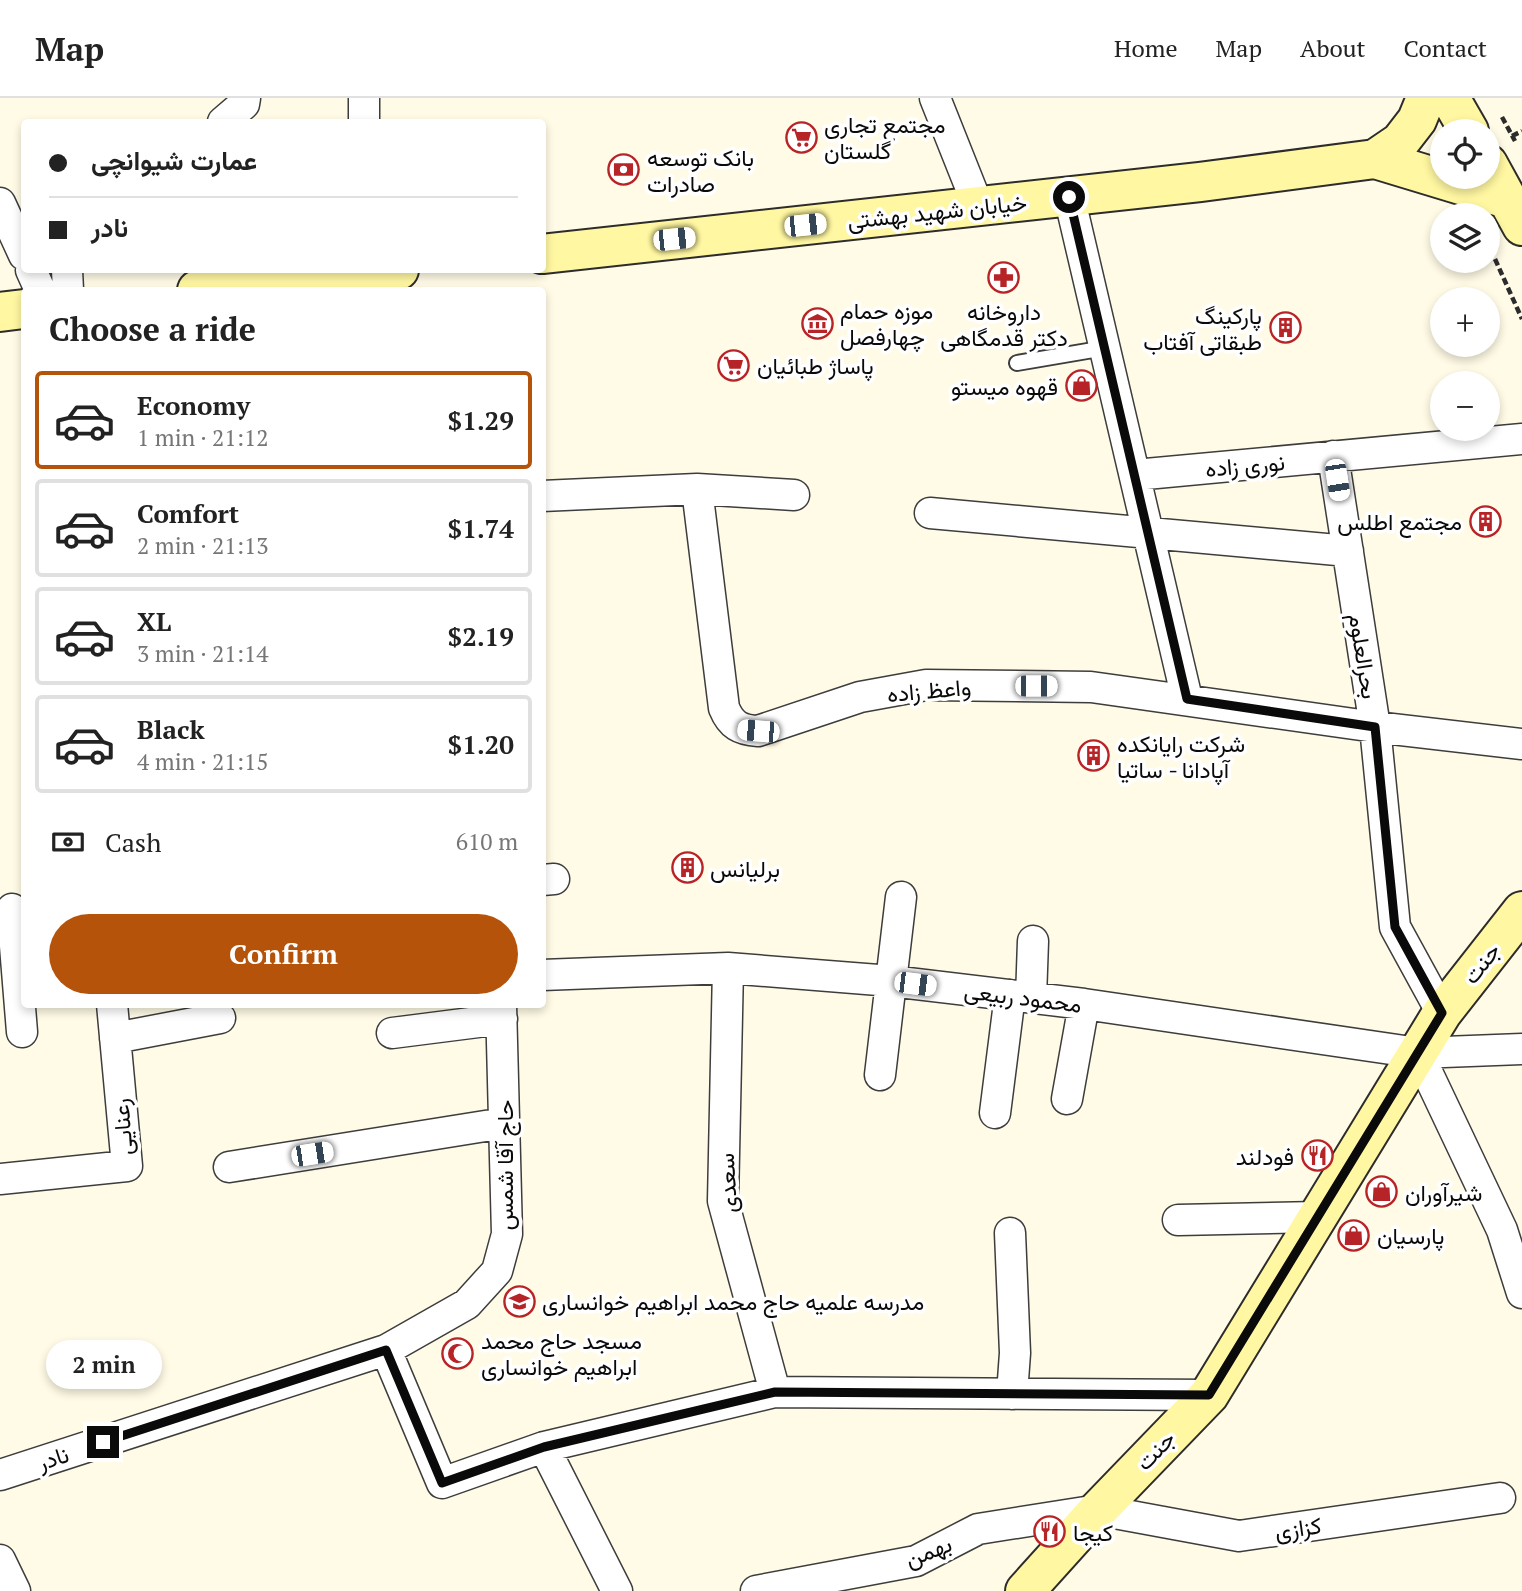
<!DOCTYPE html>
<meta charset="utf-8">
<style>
body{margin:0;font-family:"PT Serif",Vazirmatn,serif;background:#f2f2f2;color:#222;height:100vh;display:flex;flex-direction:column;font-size:26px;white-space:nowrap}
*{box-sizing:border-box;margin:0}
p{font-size:23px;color:#767676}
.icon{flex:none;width:38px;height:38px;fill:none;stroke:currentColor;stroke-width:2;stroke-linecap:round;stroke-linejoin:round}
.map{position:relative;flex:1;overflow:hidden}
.sheet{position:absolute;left:21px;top:189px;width:525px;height:721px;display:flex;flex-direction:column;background:#fff;border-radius:7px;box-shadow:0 4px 10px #0003}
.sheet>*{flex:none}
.hud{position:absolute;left:21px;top:21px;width:525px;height:154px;border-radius:7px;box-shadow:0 4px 10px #0003;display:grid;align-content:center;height:154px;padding:0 28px;background:#fff}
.controls{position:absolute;left:1430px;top:21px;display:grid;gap:14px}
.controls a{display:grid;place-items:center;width:70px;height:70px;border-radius:50%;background:#fff;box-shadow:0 4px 10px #0003;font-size:35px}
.end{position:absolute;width:32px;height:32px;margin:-16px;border:9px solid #0a0a0a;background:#fff;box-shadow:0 0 0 4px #fff}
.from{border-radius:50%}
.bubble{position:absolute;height:49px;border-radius:24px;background:#fff;box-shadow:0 4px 10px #0003;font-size:23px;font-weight:700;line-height:49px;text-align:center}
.car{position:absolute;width:21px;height:42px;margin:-21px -10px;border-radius:9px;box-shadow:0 0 5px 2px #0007;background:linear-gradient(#fff 24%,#345 0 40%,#fff 0 76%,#345 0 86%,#fff 0)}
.hud b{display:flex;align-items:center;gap:24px;height:66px;font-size:26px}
.hud b+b{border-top:2px solid #e0e0e0}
.hud i{width:18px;height:18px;background:#222}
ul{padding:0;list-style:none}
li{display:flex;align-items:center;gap:21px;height:98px;margin:0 14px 10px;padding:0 14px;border:4px solid #e0e0e0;border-radius:7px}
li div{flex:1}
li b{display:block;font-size:26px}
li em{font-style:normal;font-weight:700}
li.current{border-color:#b45309}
li>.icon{width:63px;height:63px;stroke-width:1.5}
h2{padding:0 28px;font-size:32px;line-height:84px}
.pay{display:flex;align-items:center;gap:18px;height:77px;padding:0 28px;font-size:26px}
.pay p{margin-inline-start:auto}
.cta{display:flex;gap:14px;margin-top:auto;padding:14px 28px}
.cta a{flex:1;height:80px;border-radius:42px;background:#b45309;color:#fff;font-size:28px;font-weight:700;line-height:80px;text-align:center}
header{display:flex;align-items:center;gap:42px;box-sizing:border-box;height:98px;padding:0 35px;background:#fff;border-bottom:2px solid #e0e0e0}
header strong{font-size:33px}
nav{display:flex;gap:38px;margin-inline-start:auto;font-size:24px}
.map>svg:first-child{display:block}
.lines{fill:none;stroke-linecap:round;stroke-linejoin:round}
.lane-casing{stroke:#3d3d3d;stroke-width:18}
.street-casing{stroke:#3d3d3d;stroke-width:33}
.secondary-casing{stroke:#2c2c2c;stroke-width:42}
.path{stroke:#2c2c2c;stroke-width:4.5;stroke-dasharray:7 3.5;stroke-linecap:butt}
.lane{stroke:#fff;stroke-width:14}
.street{stroke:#fff;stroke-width:30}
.secondary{stroke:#fff7a1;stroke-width:38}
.route{stroke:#0a0a0a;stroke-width:9}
.labels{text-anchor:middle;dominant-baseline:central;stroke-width:7;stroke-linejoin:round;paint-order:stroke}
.poi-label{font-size:23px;fill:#0a0a0a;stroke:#fff;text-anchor:start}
.street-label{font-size:23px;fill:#0a0a0a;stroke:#fff}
</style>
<header>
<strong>Map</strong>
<nav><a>Home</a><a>Map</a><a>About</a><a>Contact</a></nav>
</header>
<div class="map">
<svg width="1522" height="1493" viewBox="0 0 1522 1493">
<rect width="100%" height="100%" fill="#fffbe6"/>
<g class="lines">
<defs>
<path id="lane" d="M1017,265L1105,250"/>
<path id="street" d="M935,0L978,108
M223,24L244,6L245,0
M364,24V0
M1069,98L1187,601
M0,105L24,157
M31,172L40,192
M67,172L68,192
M1333,358L1375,629L1395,829L1442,915
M1135,377L1522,341
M697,391L794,397
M542,398L697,391L724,610C731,627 740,632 758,633L860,599L926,587L1091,589L1375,629L1522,646
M930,415L1348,453
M542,782L554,781
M12,811L22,934
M728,870L723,1103L775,1294
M542,877L728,870L891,883L1084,906L1418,955L1522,951
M1031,900L1033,843
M392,935L502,921
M115,940L220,920
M1418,955L1502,1132L1522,1195
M880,977L901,799
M1067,1001L1084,906
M995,1015L1010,897
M229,1069L504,1025
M0,1081L127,1068L112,906
M1178,1122L1318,1119
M1010,1135L1015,1255L1012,1296
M386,1252L442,1385L544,1349L775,1294L1209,1297
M544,1349L617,1493
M0,1377L386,1252L467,1206L497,1173L507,1136L501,906
M0,1462L15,1493
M756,1493L916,1463L978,1431L1098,1412L1239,1438L1500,1400"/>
<path id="secondary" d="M1450,0L1469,33
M1375,61L1507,101
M1488,66L1522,128
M542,156L1200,84L1375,61L1400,44L1417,22L1426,0
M197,192L399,172
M0,214L24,211
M1025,1493L1098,1412L1209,1297L1442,915L1522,813"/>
</defs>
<use href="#lane" class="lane-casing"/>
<use href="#street" class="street-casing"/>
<use href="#secondary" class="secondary-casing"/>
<path class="path" d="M1502,19L1515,43
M1512,38L1522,33
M1495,161L1522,221"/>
<use href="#lane" class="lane"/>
<use href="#street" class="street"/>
<use href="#secondary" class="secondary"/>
</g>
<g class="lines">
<path class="route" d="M103,1344L386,1252L442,1385L544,1349L775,1294L1209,1297L1442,915L1395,829L1375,629L1187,601L1069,99"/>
</g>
<defs>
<symbol id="supermarket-ring" viewBox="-11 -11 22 22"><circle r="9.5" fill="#fff" stroke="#b72427" stroke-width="1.5"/><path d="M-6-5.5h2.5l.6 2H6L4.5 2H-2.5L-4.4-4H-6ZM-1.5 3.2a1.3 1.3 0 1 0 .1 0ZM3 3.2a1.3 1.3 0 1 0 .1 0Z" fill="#b72427"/></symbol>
<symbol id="bank-ring" viewBox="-11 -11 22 22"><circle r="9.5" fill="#fff" stroke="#b72427" stroke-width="1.5"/><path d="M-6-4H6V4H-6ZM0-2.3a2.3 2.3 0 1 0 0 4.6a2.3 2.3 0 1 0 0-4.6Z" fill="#b72427"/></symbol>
<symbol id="pharmacy-ring" viewBox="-11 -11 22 22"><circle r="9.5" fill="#fff" stroke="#b72427" stroke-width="1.5"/><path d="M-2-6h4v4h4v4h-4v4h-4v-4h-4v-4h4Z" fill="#b72427"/></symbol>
<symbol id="museum-ring" viewBox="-11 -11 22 22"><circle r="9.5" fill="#fff" stroke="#b72427" stroke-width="1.5"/><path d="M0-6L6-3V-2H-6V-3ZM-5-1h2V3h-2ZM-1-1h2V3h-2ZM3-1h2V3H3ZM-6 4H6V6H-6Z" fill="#b72427"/></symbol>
<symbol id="building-ring" viewBox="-11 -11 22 22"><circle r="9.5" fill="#fff" stroke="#b72427" stroke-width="1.5"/><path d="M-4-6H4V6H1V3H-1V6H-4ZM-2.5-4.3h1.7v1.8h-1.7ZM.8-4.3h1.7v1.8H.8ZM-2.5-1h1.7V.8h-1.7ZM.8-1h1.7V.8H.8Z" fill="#b72427"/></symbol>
<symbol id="shop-ring" viewBox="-11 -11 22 22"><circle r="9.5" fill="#fff" stroke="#b72427" stroke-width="1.5"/><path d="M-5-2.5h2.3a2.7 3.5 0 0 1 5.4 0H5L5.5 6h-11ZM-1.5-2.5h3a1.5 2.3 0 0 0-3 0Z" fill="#b72427"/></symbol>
<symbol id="restaurant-ring" viewBox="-11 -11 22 22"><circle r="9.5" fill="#fff" stroke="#b72427" stroke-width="1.5"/><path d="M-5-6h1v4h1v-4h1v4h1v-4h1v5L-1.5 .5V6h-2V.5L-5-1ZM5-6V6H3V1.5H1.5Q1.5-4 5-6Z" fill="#b72427"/></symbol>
<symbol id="school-ring" viewBox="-11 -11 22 22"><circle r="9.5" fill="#fff" stroke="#b72427" stroke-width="1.5"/><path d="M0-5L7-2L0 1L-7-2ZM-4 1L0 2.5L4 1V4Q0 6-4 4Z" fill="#b72427"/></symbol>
<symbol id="mosque-ring" viewBox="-11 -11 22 22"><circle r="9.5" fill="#fff" stroke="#b72427" stroke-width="1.5"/><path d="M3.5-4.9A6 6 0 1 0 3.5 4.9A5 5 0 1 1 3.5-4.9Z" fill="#b72427"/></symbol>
</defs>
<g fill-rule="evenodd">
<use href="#supermarket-ring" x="784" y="22" width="35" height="35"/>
<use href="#bank-ring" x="606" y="54" width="35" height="35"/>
<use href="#pharmacy-ring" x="986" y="162" width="35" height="35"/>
<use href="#museum-ring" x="800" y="208" width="35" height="35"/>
<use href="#building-ring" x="1268" y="212" width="35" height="35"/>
<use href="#supermarket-ring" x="716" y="250" width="35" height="35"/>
<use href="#shop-ring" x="1064" y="270" width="35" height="35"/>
<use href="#building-ring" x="1468" y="406" width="35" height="35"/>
<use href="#building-ring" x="1076" y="640" width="35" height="35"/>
<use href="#building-ring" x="670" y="752" width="35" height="35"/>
<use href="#restaurant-ring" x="1300" y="1040" width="35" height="35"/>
<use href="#shop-ring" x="1364" y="1076" width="35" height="35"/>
<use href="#shop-ring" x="1336" y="1120" width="35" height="35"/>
<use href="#school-ring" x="502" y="1186" width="35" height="35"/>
<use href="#mosque-ring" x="440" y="1238" width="35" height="35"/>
<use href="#restaurant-ring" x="1032" y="1416" width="35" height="35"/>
</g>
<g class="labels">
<g class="poi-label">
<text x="824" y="26">مجتمع تجاری<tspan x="824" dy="26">گلستان</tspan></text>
<text x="647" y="59">بانک توسعه<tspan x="647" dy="26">صادرات</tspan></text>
<text x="840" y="212">موزه حمام<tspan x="840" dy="26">چهارفصل</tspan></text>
<text x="1004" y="213" text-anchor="middle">داروخانه<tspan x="1004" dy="26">دکتر قدمگاهی</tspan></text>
<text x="1262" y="217" text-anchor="end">پارکینگ<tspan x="1262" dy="26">طبقاتی آفتاب</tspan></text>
<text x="757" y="267">پاساژ طبائیان</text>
<text x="1058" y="288" text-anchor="end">قهوه میستو</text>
<text x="1462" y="423" text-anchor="end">مجتمع اطلس</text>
<text x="1117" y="645">شرکت رایانکده<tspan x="1117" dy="26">آپادانا - ساتیا</tspan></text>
<text x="710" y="770">برلیانس</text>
<text x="1294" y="1058" text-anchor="end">فودلند</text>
<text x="1405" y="1094">شیرآوران</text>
<text x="1377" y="1137">پارسیان</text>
<text x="542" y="1203">مدرسه علمیه حاج محمد ابراهیم خوانساری</text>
<text x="481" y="1242">مسجد حاج محمد<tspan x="481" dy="26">ابراهیم خوانساری</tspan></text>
<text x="1073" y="1434">کیجا</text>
</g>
<g class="street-label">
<text transform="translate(937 113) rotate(-6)">خیابان شهید بهشتی</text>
<text transform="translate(1245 367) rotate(-5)">نوری زاده</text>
<text transform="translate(1364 558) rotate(81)">بحرالعلوم</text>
<text transform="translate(929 592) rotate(-5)">واعظ زاده</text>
<text transform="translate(1481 865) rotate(-52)">جنت</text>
<text transform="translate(1023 899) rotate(7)">محمود ربیعی</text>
<text transform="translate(122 1029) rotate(-94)">رعنایی</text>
<text transform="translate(504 1067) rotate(-90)">حاج آقا شمس</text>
<text transform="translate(727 1085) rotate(-93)">سعدی</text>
<text transform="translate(1155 1352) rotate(-46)">جنت</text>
<text transform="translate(53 1360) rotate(-18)">نادر</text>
<text transform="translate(1298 1430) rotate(-8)">کزازی</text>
<text transform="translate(928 1453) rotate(-22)">بهمن</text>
</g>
</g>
</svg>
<div class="controls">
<a><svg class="icon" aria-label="locate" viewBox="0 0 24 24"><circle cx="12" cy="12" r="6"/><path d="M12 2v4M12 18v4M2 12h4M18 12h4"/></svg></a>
<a><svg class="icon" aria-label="layers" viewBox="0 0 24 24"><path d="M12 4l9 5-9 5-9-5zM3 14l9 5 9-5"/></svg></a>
<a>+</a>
<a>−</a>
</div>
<i class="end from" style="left:1069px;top:99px"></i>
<i class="end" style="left:103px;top:1344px"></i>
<div class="bubble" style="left:46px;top:1242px;width:116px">2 min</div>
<i class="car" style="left:805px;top:127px;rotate:84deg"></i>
<i class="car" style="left:674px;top:141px;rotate:84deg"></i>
<i class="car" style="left:1337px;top:382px;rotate:171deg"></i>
<i class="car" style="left:1036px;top:588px;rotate:90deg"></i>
<i class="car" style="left:758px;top:633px;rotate:275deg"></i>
<i class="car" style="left:915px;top:886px;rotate:97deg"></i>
<i class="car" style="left:312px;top:1056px;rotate:81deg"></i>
<div class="hud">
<b><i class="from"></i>عمارت شیوانچی</b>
<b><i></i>نادر</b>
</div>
<section class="sheet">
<h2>Choose a ride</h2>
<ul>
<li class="current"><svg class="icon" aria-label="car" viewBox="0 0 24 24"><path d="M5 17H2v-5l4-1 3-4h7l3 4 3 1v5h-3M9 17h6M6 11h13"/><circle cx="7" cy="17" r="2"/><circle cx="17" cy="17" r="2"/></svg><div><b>Economy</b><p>1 min · 21:12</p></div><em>$1.29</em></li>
<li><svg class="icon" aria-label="car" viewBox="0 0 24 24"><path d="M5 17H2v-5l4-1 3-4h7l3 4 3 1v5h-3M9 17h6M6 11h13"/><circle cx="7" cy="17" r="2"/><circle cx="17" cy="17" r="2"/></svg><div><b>Comfort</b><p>2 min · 21:13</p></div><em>$1.74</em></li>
<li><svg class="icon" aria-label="car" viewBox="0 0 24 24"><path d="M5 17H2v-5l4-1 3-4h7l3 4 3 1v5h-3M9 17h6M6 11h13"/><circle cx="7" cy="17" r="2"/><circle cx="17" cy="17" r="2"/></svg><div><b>XL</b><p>3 min · 21:14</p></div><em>$2.19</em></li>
<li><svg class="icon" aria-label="car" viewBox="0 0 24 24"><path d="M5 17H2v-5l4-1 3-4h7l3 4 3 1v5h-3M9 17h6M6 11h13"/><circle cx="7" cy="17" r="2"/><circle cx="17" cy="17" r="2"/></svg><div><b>Black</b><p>4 min · 21:15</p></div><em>$1.20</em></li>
</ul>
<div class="pay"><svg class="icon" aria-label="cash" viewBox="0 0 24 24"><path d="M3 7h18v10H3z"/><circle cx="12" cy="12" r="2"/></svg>Cash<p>610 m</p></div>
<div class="cta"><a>Confirm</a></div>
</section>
</div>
